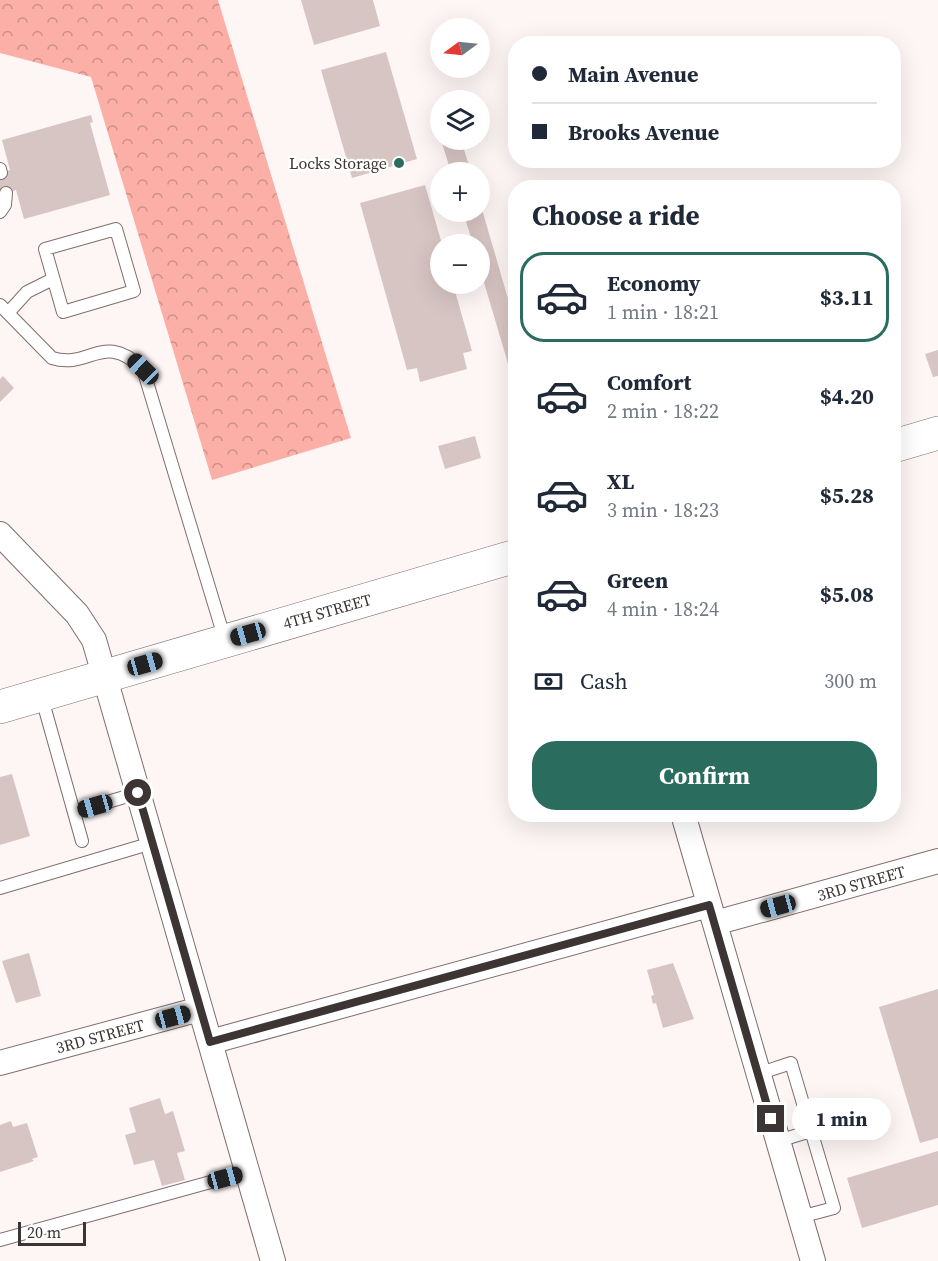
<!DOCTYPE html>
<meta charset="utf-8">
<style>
body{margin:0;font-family:"Source Serif 4",serif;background:#f2f2f3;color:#1f2937;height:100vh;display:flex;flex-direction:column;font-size:22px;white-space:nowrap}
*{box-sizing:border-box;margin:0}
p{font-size:20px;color:#747a83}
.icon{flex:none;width:33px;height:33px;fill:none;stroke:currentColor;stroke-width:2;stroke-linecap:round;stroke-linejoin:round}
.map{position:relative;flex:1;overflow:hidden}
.details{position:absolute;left:508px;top:180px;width:393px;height:642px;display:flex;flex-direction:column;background:#fff;border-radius:24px;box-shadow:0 6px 24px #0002}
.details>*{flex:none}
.hud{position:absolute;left:508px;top:36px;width:393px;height:132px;border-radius:24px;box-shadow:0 6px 24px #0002;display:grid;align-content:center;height:132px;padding:0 24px;background:#fff}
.needle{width:39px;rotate:255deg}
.fabs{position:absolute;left:430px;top:18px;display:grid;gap:12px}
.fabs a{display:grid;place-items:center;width:60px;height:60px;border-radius:50%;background:#fff;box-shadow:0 6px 24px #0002;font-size:30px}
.scale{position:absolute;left:18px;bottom:15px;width:68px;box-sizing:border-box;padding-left:6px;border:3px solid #3c3534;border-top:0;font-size:16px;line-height:21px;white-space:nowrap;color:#3c3534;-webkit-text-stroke:4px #fff;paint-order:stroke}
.end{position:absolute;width:27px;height:27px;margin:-14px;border:8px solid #3c3534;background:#fff;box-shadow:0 0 0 3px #fff}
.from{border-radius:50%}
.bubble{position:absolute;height:42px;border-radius:21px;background:#fff;box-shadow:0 6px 24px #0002;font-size:20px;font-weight:700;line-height:42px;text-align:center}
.car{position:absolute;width:18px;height:36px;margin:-18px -9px;border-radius:8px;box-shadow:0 0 4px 2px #0007;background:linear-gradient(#222 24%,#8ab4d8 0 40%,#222 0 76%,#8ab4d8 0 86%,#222 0)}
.hud b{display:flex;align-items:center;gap:21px;height:57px;font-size:22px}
.hud b+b{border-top:2px solid #e0e1e3}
.hud i{width:15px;height:15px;background:#1f2937}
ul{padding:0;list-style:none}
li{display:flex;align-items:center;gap:18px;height:90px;margin:0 12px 9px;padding:0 12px;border:3px solid transparent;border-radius:24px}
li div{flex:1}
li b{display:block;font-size:22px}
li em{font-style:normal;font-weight:700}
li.active{border-color:#2a6d5e}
li>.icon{width:54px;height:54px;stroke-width:1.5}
h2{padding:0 24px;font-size:27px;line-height:72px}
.pay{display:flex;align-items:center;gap:15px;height:66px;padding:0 24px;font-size:22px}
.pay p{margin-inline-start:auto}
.action{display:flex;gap:12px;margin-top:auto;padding:12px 24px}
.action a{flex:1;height:69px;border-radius:24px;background:#2a6d5e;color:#fff;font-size:24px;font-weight:700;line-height:69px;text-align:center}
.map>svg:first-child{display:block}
.forest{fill:url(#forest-crowns)}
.building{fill:#d7c5c3}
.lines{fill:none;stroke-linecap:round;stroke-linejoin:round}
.lane-casing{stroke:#7f6f6d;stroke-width:14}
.street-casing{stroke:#7f6f6d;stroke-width:26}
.secondary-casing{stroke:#7f6f6d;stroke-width:34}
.lane{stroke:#fff;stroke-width:12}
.street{stroke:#fff;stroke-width:24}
.secondary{stroke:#fff;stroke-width:33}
.route{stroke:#3c3534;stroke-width:8}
.poi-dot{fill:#2a6d5e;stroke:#fff;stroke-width:2}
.labels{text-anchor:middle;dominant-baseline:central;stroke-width:4.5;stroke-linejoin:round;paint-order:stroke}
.poi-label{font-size:16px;fill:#3c3534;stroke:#fff;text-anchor:end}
.street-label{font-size:16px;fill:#3c3534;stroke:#fff}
</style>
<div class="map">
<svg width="938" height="1261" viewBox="0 0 938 1261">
<defs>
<pattern id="forest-crowns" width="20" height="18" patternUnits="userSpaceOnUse" patternTransform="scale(1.5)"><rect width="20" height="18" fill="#fbafa7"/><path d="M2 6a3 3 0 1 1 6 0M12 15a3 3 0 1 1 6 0" fill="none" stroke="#cc8f89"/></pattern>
</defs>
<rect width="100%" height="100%" fill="#fef6f5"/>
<path class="forest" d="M0,0H218L351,438L212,480L91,77L0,53Z"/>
<path class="building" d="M301,0H373L380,26L314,45Z
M386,52L417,159L352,178L321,70Z
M91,115L93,122L90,123L110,195L24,219L16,190L0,195V173L10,170L2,140Z
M441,122V136H440L437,123Z
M441,140H461L471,172H451Z
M425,185L442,244L441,284H453L472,351L463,353L467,369L420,382L417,368L407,370L360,203Z
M481,206L516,326V376L512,377L480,269V244H473L463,212H480Z
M938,350V376L933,377L925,354Z
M3,376L14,388L0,402V379Z
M475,436L481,458L445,469L438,446Z
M12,774L30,836L0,845V777Z
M29,953L41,996L16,1003L2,961Z
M673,963L694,1019L663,1028L656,1003L653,1004L651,996L654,995L647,970Z
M938,989V1138L920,1143L879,1007Z
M160,1098L165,1114L173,1111L185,1151L177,1153L185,1180L162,1186L154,1160L134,1165L125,1135L136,1132L129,1108Z
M11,1121L13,1127L27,1123L38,1157L32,1159L34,1161L0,1172V1125Z
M938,1151V1205L862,1228L847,1178Z"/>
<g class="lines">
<defs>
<path id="lane" d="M0,169L1,173
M0,212L5,205L6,193
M116,229L134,291L63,312L45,249Z
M0,305L52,358C90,370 103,330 143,369L225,640
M8,313L27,292L53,279
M41,695L82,841
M74,812L138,793
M0,888L152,843
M758,1074L791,1063L834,1208L800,1217
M778,1141L811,1131
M0,1240L247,1172"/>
<path id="street" d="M0,534L77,614L94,640L273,1261
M683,814L813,1261
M715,923L938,861
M210,1042L709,905
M0,1063L200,1009"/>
<path id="secondary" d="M894,446L938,433
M0,707L516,556"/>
</defs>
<use href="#lane" class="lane-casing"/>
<use href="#street" class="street-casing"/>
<use href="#secondary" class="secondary-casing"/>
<use href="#lane" class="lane"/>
<use href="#street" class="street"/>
<use href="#secondary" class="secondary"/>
</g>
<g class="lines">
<path class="route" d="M138,793L210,1042L709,905L771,1119"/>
</g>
<circle class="poi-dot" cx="399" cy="163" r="6"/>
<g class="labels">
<g class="poi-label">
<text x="387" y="163">Locks Storage</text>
</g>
<g class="street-label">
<text transform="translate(327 611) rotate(-16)">4TH STREET</text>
<text transform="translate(861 883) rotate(-16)">3RD STREET</text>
<text transform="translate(100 1036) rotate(-15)">3RD STREET</text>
</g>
</g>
</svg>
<div class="fabs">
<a><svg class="needle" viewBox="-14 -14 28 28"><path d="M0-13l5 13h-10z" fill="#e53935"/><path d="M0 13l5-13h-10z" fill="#747a83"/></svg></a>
<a><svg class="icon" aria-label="layers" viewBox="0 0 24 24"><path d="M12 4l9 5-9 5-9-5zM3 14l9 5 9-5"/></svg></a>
<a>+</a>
<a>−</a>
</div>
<div class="scale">20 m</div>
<i class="end from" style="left:138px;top:793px"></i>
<i class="end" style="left:771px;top:1119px"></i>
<div class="bubble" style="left:792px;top:1098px;width:99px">1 min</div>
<i class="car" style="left:143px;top:369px;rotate:314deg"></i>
<i class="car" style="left:248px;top:634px;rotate:254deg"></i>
<i class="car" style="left:145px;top:664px;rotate:74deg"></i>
<i class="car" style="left:95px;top:806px;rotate:254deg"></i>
<i class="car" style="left:778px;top:906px;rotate:255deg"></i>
<i class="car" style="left:173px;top:1017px;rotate:75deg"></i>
<i class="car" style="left:225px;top:1178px;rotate:75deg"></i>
<div class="hud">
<b><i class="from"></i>Main Avenue</b>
<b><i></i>Brooks Avenue</b>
</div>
<section class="details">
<h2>Choose a ride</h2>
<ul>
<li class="active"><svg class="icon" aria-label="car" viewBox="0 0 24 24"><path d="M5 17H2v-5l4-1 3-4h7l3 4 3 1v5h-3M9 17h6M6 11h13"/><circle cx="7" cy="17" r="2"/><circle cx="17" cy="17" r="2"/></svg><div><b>Economy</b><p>1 min · 18:21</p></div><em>$3.11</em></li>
<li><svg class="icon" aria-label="car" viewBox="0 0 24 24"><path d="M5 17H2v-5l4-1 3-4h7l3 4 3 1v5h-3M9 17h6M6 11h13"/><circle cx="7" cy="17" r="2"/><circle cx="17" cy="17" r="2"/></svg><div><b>Comfort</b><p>2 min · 18:22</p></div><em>$4.20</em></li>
<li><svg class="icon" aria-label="car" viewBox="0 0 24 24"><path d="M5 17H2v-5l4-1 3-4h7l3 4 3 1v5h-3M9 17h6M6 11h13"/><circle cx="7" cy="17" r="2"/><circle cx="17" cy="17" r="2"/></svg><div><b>XL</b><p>3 min · 18:23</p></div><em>$5.28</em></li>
<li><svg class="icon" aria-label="car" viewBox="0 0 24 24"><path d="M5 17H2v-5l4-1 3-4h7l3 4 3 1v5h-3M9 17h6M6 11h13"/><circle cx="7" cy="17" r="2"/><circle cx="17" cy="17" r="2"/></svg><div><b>Green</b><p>4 min · 18:24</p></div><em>$5.08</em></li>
</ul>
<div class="pay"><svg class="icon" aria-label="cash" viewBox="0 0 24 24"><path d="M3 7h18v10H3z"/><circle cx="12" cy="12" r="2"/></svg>Cash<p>300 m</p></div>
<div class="action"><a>Confirm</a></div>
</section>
</div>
